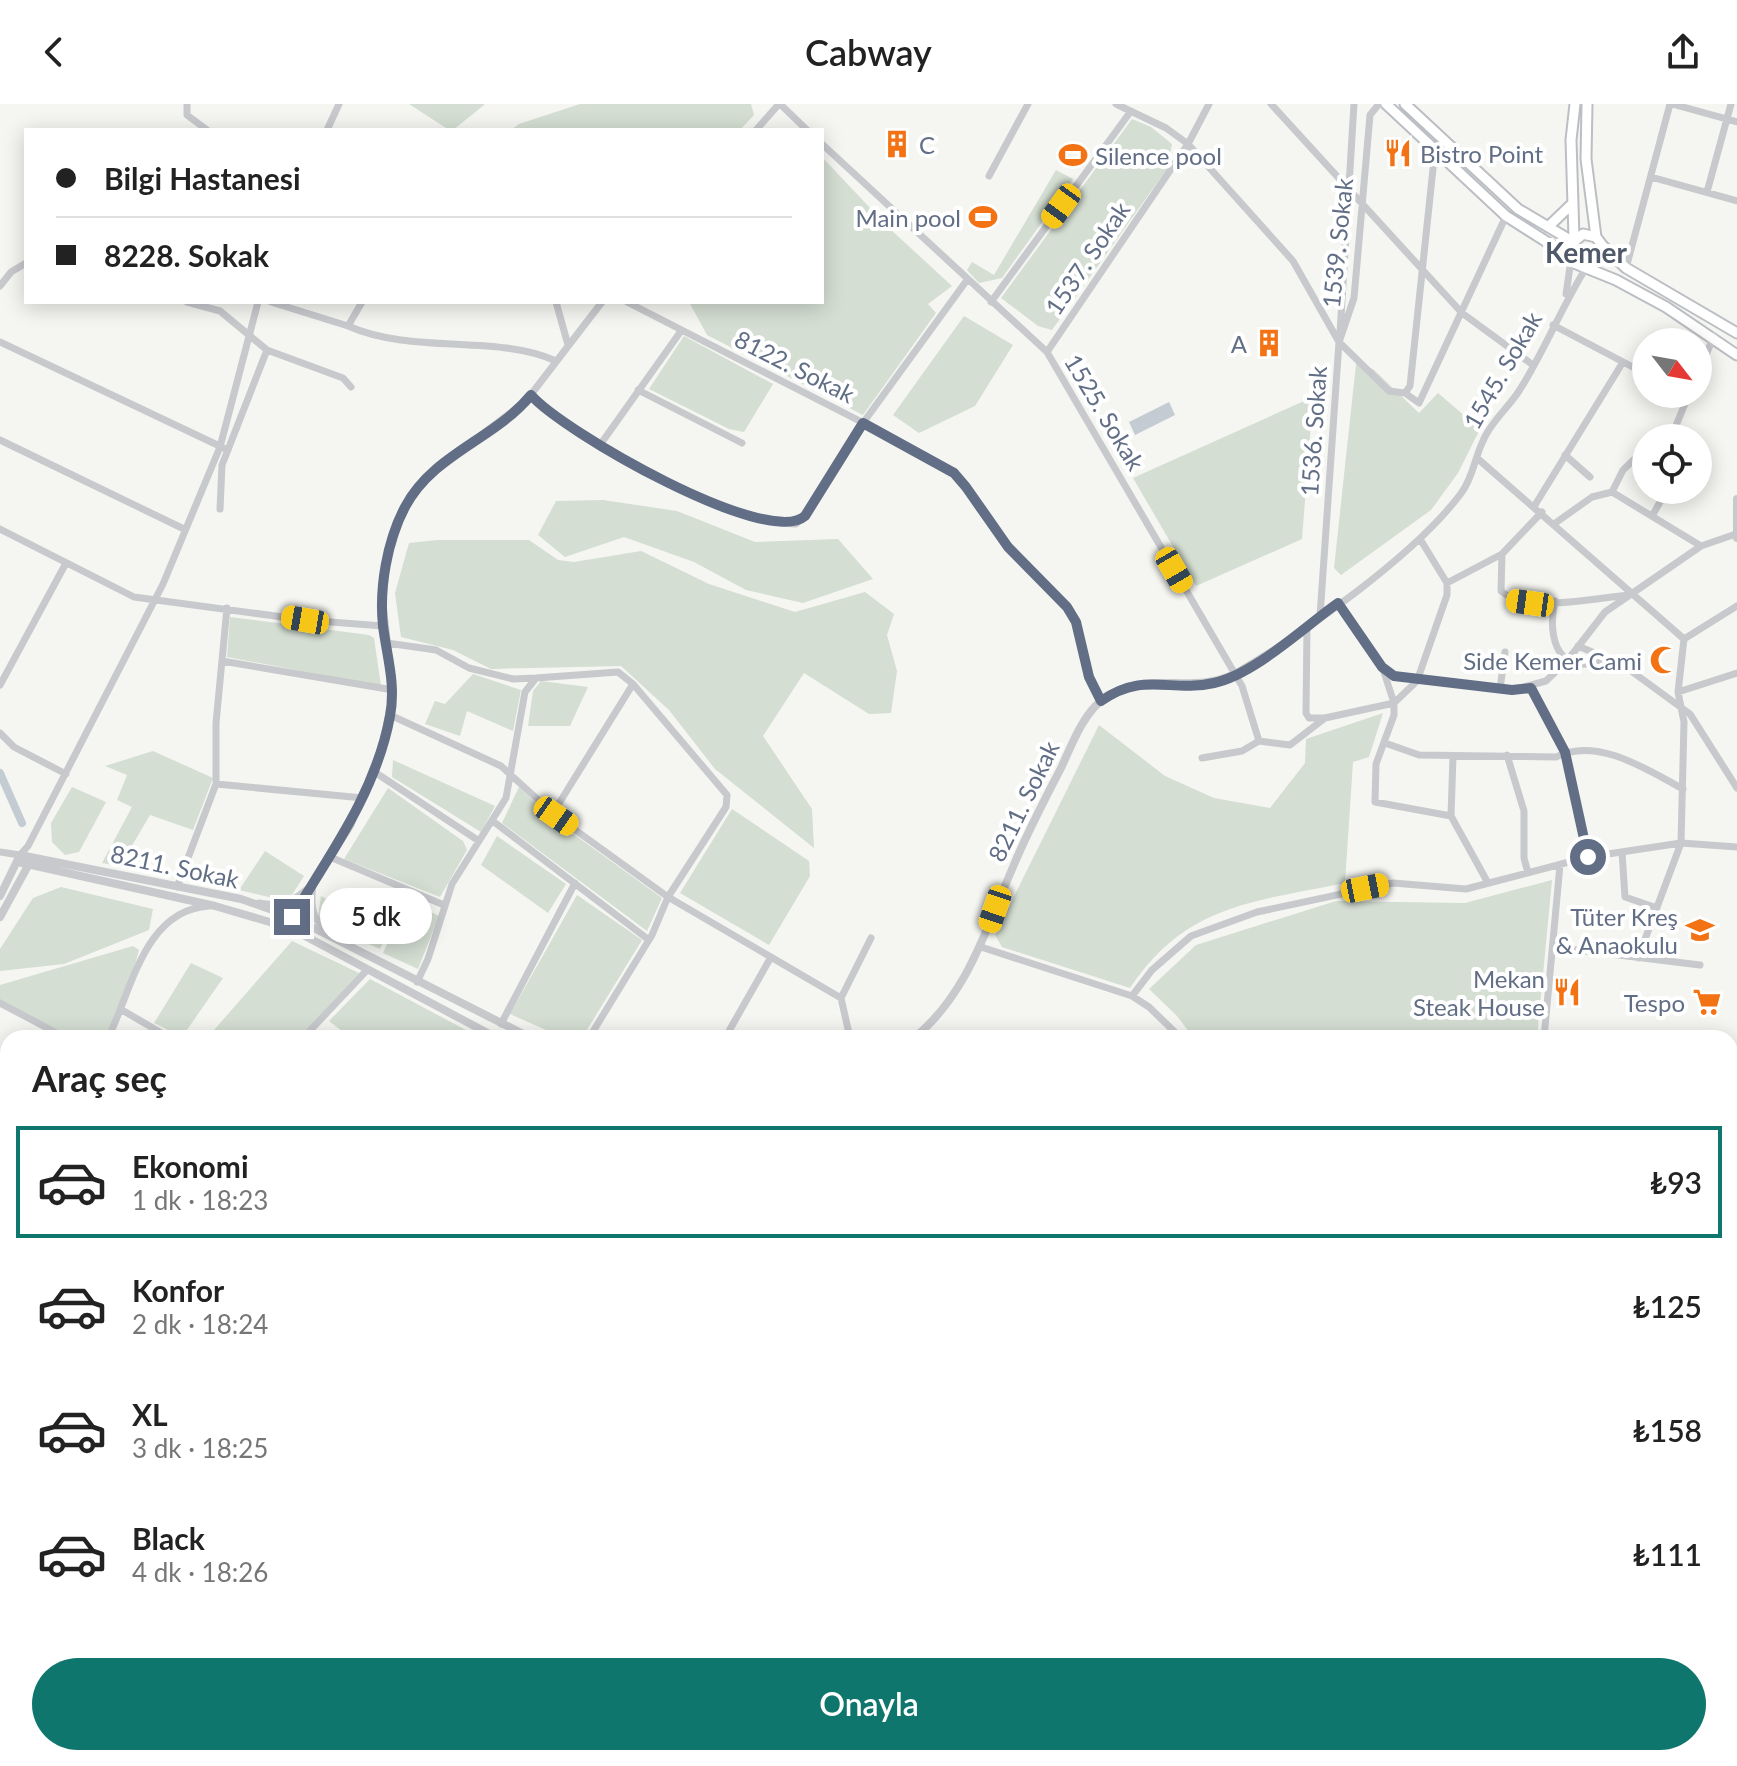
<!DOCTYPE html>
<html lang="tr">
<meta charset="utf-8">
<style>
body{margin:0;font-family:Lato,sans-serif;background:#f6f6f6;color:#222;height:100vh;display:flex;flex-direction:column;font-size:30px;white-space:nowrap}
*{box-sizing:border-box;margin:0}
p{font-size:26px;color:#767676}
.icon{flex:none;width:44px;height:44px;fill:none;stroke:currentColor;stroke-width:2;stroke-linecap:round;stroke-linejoin:round}
.map{position:relative;flex:1;overflow:hidden}
.panel{position:absolute;left:0px;top:926px;width:1738px;height:736px;display:flex;flex-direction:column;background:#fff;border-radius:24px 24px 0 0;box-shadow:0 4px 20px #0003}
.panel>*{flex:none}
.hud{position:absolute;left:24px;top:24px;width:800px;height:176px;border-radius:0px;box-shadow:0 4px 20px #0003;display:grid;align-content:center;height:176px;padding:0 32px;background:#fff}
.needle{width:52px;rotate:121deg}
.tools{position:absolute;left:1632px;top:224px;display:grid;gap:16px}
.tools a{display:grid;place-items:center;width:80px;height:80px;border-radius:50%;background:#fff;box-shadow:0 4px 20px #0003;font-size:40px}
.end{position:absolute;width:36px;height:36px;margin:-18px;border:10px solid #616e85;background:#fff;box-shadow:0 0 0 4px #fff}
.from{border-radius:50%}
.bubble{position:absolute;height:56px;border-radius:28px;background:#fff;box-shadow:0 4px 20px #0003;font-size:26px;font-weight:600;line-height:56px;text-align:center}
.car{position:absolute;width:24px;height:48px;margin:-24px -12px;border-radius:10px;box-shadow:0 0 6px 2px #0007;background:linear-gradient(#f5c518 24%,#345 0 40%,#f5c518 0 76%,#345 0 86%,#f5c518 0)}
.hud b{display:flex;align-items:center;gap:28px;height:76px;font-size:30px}
.hud b+b{border-top:2px solid #e0e0e0}
.hud i{width:20px;height:20px;background:#222}
ul{padding:0;list-style:none}
li{display:flex;align-items:center;gap:24px;height:112px;margin:0 16px 12px;padding:0 16px;border:4px solid transparent;border-radius:0px}
li div{flex:1}
li b{display:block;font-size:30px}
li em{font-style:normal;font-weight:600}
li.on{border-color:#0f766e}
li>.icon{width:72px;height:72px;stroke-width:1.5}
h2{padding:0 32px;font-size:36px;line-height:96px}
.action{display:flex;gap:16px;margin-top:auto;padding:16px 32px}
.action a{flex:1;height:92px;border-radius:48px;background:#0f766e;color:#fff;font-size:32px;font-weight:600;line-height:92px;text-align:center}
header{display:flex;justify-content:space-between;align-items:center;height:104px;padding:0 32px;background:#fff;font-size:36px;font-weight:600}
.map>svg:first-child{display:block}
.built{fill:#e5e6e5}
.green{fill:#d4ded2}
.water{fill:#c4ccd3}
.lines{fill:none;stroke-linecap:round;stroke-linejoin:round}
.stream{stroke:#c4ccd3;stroke-width:2}
.canal{stroke:#c4ccd3;stroke-width:8}
.secondary-casing{stroke:#bbbec3;stroke-width:13}
.trunk-casing{stroke:#babcbf;stroke-width:15}
.minor{stroke:#c7c9cd;stroke-width:7}
.tertiary{stroke:#c7c9cd;stroke-width:8}
.secondary{stroke:#fff;stroke-width:9}
.trunk{stroke:#fff;stroke-width:11}
.route{stroke:#616e85;stroke-width:10}
.labels{text-anchor:middle;dominant-baseline:central;stroke-width:8;stroke-linejoin:round;paint-order:stroke}
.poi-label{font-size:24px;fill:#616e85;stroke:#fff;text-anchor:end}
.street-label{font-size:24px;fill:#616e85;stroke:#fff}
.quarter-label{font-size:28px;font-weight:bold;fill:#505969;stroke:#fff}
</style>
<header><svg class="icon" aria-label="back" viewBox="0 0 24 24"><path d="M15 5l-7 7 7 7"/></svg>Cabway<svg class="icon" aria-label="share" viewBox="0 0 24 24"><path d="M12 15V3M7 8l5-5 5 5M5 13v7h14v-7"/></svg></header>
<div class="map">
<svg width="1737" height="1662" viewBox="0 0 1737 1662">
<rect width="100%" height="100%" fill="#f5f6f1"/>
<path class="built" d="M360,1654H486L502,1662H351Z"/>
<path class="green" d="M409,0H484V1L453,26H449Z
M580,0H751L754,11L740,26H511L519,20Z
M1132,15L1151,23L1172,40L1167,65L1052,226L1038,222L1001,194Z
M822,53L889,124L952,182L928,200L936,209L863,311L707,231L689,198H822Z
M1056,66L1073,75L1002,174L979,179L967,166L972,158L994,171Z
M964,212L1013,241L975,302L919,329L893,311Z
M684,232L773,280L744,328L729,325L649,285Z
M1356,260L1373,265L1419,309L1438,289L1480,325L1458,369L1431,406L1341,471L1334,464Z
M1313,293L1302,435L1196,482L1133,374Z
M603,396L677,407L755,438L838,435L873,475L803,499L746,486L694,458L624,433L565,453L538,431L556,397Z
M437,436H529L558,456L574,458L641,447L709,480L795,508L865,488L894,510L887,531L897,567L891,609L869,610L804,569L763,632L812,705L814,744L715,665L669,606L621,562L491,565L453,546L401,533L395,489L409,439Z
M230,513L369,531L374,534L381,582L227,553Z
M473,570L521,586L513,627L467,607L460,632L425,620L435,597L445,600Z
M541,577L588,583L570,622H528L533,587Z
M1383,609L1369,653L1353,658L1345,779C1253,798 1186,800 1130,884L1002,843L995,831L1099,621L1165,672L1214,694L1270,704L1305,659L1306,635Z
M153,647L213,674L193,726L150,711L120,762L102,759L132,703L117,696L127,671L105,662Z
M393,656L495,702L481,728L392,673Z
M72,683L106,698L79,748L65,751L52,738L51,719Z
M519,683L550,713L662,794L647,827L502,719Z
M388,684L463,737L467,746L440,793L344,755Z
M732,705L809,757L810,772L769,841L680,789Z
M497,732L566,780L548,809L481,761Z
M265,747L304,772L292,791L273,794L239,786Z
M1552,776L1537,934H1194L1176,911L1149,885L1196,841L1336,797L1465,799Z
M61,783L153,805L149,826L64,860L0,867V845L33,794Z
M577,791L642,836L582,934H564L510,910Z
M321,792L388,828L380,845L323,820L318,813Z
M398,792L439,812L418,865L383,849L392,829L382,822Z
M292,837L359,869L299,934H207Z
M133,842L139,846L128,887L108,934H70L0,896V881Z
M191,859L223,874L182,933L154,919Z
M370,875L481,934H351L329,917Z
M1730,1034L1737,1035V1215L1730,1213Z
M1730,1375L1737,1384V1542L1730,1547Z"/>
<path class="water" d="M1169,298L1175,311L1135,331L1129,318Z"/>
<g class="lines">
<path class="stream" d="M1730,1081L1737,1082
M665,1662L676,1654"/>
<path class="canal" d="M0,669L22,719"/>
<defs>
<path id="secondary" d="M1386,0L1506,112L1569,152
M1405,0L1518,105L1572,137
M1587,0L1586,55L1596,133
M1548,123L1573,99
M1574,134L1571,36L1575,0
M1603,142L1626,164L1737,229
M1590,164L1599,157L1602,141L1596,133L1583,130L1569,142L1574,159L1616,176L1666,203L1737,251
M0,1453L8,1456
M0,1463L8,1466
M253,1654L261,1662
M273,1654L282,1662"/>
<path id="trunk" d="M1730,976L1737,978
M1730,986L1737,987
M1730,997L1737,999
M1730,1008L1737,1010
M595,1662L606,1654
M613,1662L624,1654"/>
</defs>
<use href="#secondary" class="secondary-casing"/>
<use href="#trunk" class="trunk-casing"/>
<path class="minor" d="M187,0V11L207,26
M780,0L807,26
M1116,0L1166,24L1188,40L1293,157L1339,238L1320,512
M1271,0L1462,209L1533,261
M1672,0L1737,18
M327,26L339,0
M756,26L779,0
M822,40L1047,248L1242,582L1259,637L1290,641L1325,614
M989,72L1028,0
M1651,73L1737,97
M1707,88L1731,0
M1626,164L1670,0
M0,182L11,168L26,159
M1566,190L1571,156
M187,198L220,207L267,246L343,274L351,283
M271,198L348,222L362,198
M556,198L568,241
M627,198L891,333L954,369L1008,443L1067,503L1076,518L1089,573L1101,597
M991,198L1131,7
M1553,221L1646,270
M348,222C414,251 496,230 556,257
M1340,229L1354,0
M0,238L228,346
M1339,238L1389,287L1405,289L1410,282L1435,46
M1339,238L1354,194L1370,11L1379,0
M1047,248L1188,40L1209,0
M1698,269L1714,232
M638,286L742,339
M1405,289L1419,299L1506,112
M531,291C570,337 736,421 796,420L805,412L863,319L967,176
M1661,334L1675,324L1689,290
M0,336L184,425
M600,341L681,227
M1565,351L1590,373
M1477,354L1684,535
M1612,388L1701,442
M1535,401L1623,258
M220,405L222,361L267,246
M1652,412L1667,386
M1554,420L1592,393L1612,388L1623,366L1646,344
M0,425L134,493L305,516L383,522
M1420,435L1447,479L1502,450L1542,408
M1502,450L1501,487C1526,510 1596,494 1629,491
M1447,479V491L1417,577L1394,599V611L1376,660L1375,698L1451,712
M1555,497C1546,535 1560,576 1605,554
M1338,499L1382,563L1394,572L1512,586L1546,577L1567,557L1605,508L1701,442L1736,430
M1307,522L1306,609L1309,614H1325L1394,599L1383,565
M1684,535L1737,502
M387,539L436,546L469,564L513,575L536,574
M1578,542L1623,561L1690,610L1737,684
M222,557L393,586
M1234,570C1303,530 1416,451 1462,388C1473,373 1475,353 1483,337C1490,319 1508,304 1519,287C1544,248 1561,204 1586,164
M0,581L66,459
M1531,584L1565,648L1588,753
M1500,585L1505,548
M1678,588L1737,569
M390,611L501,662L556,712L668,793L841,894L850,934
M0,629L14,643L66,670
M1385,639L1419,651L1556,653C1597,632 1648,666 1683,685
M1507,651L1524,707V754L1528,769
M1453,652L1451,712L1488,779
M1202,654L1242,647L1259,637
M373,667L479,737
M216,680L363,694
M553,709L633,580L727,691L726,703L668,793L652,831L589,934
M494,718L649,836
M0,748L20,751L28,742L163,480L220,343L258,198
M1622,748L1625,793L1657,804
M330,753L444,801
M313,781C310,803 312,815 329,830
M177,783L216,680V619L227,504
M259,799C279,803 291,799 306,786
M292,813L351,721L383,639L393,588L382,492L387,456L403,407L428,371L526,297L602,198
M981,843L1132,892L1149,903L1181,934
M1553,843L1700,861
M1638,854L1681,739L1684,618L1678,588L1684,535
M417,878L428,855L452,780L506,694L525,588L536,574L618,568L633,580
M1132,892L1152,866L1191,832L1257,808L1393,779L1466,785L1588,753L1681,739L1737,743
M841,894L871,834
M0,899L66,934
M122,906L170,934
M501,920L575,779
M108,934C132,886 144,806 209,802
M303,934L367,866
M725,934L771,853
M1544,934L1560,761
M0,989L8,993
M0,1069L8,1074
M0,1134L8,1120
M0,1193L8,1203
M0,1276L8,1280
M0,1299L8,1284
M0,1351L8,1355
M0,1572L8,1576
M1730,1577L1737,1578
M0,1604L8,1581
M0,1625L8,1627
M77,1654L96,1662
M149,1654L160,1662
M217,1654L224,1662
M501,1654L517,1662
M738,1654L759,1662
M891,1654V1662
M1007,1654L1027,1662
M1099,1654L1100,1662
M1111,1654L1112,1662
M1148,1654L1149,1662
M1210,1654L1211,1662
M119,1662L123,1654
M532,1662L544,1654
M695,1662L706,1654
M767,1662L775,1654
M957,1662L960,1654
M1252,1662L1253,1654
M1350,1662L1352,1654
M1416,1662L1417,1654
M1448,1662L1450,1654
M1510,1662L1511,1654
M1565,1662L1566,1654
M1688,1662L1689,1654"/>
<path class="tertiary" d="M1737,395V434
M18,758L215,802L290,824L497,934
M0,792L20,751L241,795L292,813L531,934
M0,813L30,758
M914,934C968,890 986,824 1013,763C1027,729 1044,697 1061,664C1071,643 1082,612 1101,597C1141,563 1191,592 1234,570
M281,1654L306,1658L318,1654
M342,1662L349,1654
M575,1662L587,1654
M630,1662L641,1654"/>
<use href="#secondary" class="secondary"/>
<use href="#trunk" class="trunk"/>
</g>
<g class="lines">
<path class="route" d="M292,813C331,749 376,688 390,612C396,580 387,553 383,522C379,484 387,437 405,403C433,350 495,335 531,291C562,327 767,445 805,412L863,319L954,369L966,383L1008,443L1067,503L1076,518L1089,573L1101,597C1144,567 1170,589 1214,579C1255,570 1304,523 1338,499L1382,563L1394,572L1512,586L1531,584L1565,648L1588,753"/>
</g>
<defs>
<symbol id="building-bare" viewBox="-9 -9 18 18"><path d="M-4-6H4V6H1V3H-1V6H-4ZM-2.5-4.3h1.7v1.8h-1.7ZM.8-4.3h1.7v1.8H.8ZM-2.5-1h1.7V.8h-1.7ZM.8-1h1.7V.8H.8Z" fill="#f37214" stroke="#fff" stroke-width="2.5" paint-order="stroke"/></symbol>
<symbol id="restaurant-bare" viewBox="-9 -9 18 18"><path d="M-5-6h1v4h1v-4h1v4h1v-4h1v5L-1.5 .5V6h-2V.5L-5-1ZM5-6V6H3V1.5H1.5Q1.5-4 5-6Z" fill="#f37214" stroke="#fff" stroke-width="2.5" paint-order="stroke"/></symbol>
<symbol id="stadium-bare" viewBox="-9 -9 18 18"><path d="M0-5a6.5 5 0 1 0 0 10a6.5 5 0 1 0 0-10ZM-3.5-1.8h7v3.6h-7Z" fill="#f37214" stroke="#fff" stroke-width="2.5" paint-order="stroke"/></symbol>
<symbol id="mosque-bare" viewBox="-9 -9 18 18"><path d="M3.5-4.9A6 6 0 1 0 3.5 4.9A5 5 0 1 1 3.5-4.9Z" fill="#f37214" stroke="#fff" stroke-width="2.5" paint-order="stroke"/></symbol>
<symbol id="school-bare" viewBox="-9 -9 18 18"><path d="M0-5L7-2L0 1L-7-2ZM-4 1L0 2.5L4 1V4Q0 6-4 4Z" fill="#f37214" stroke="#fff" stroke-width="2.5" paint-order="stroke"/></symbol>
<symbol id="supermarket-bare" viewBox="-9 -9 18 18"><path d="M-6-5.5h2.5l.6 2H6L4.5 2H-2.5L-4.4-4H-6ZM-1.5 3.2a1.3 1.3 0 1 0 .1 0ZM3 3.2a1.3 1.3 0 1 0 .1 0Z" fill="#f37214" stroke="#fff" stroke-width="2.5" paint-order="stroke"/></symbol>
</defs>
<g fill-rule="evenodd">
<use href="#building-bare" x="877" y="20" width="40" height="40"/>
<use href="#restaurant-bare" x="1378" y="29" width="40" height="40"/>
<use href="#stadium-bare" x="1053" y="31" width="40" height="40"/>
<use href="#stadium-bare" x="963" y="93" width="40" height="40"/>
<use href="#building-bare" x="1249" y="219" width="40" height="40"/>
<use href="#mosque-bare" x="1644" y="536" width="40" height="40"/>
<use href="#school-bare" x="1680" y="806" width="40" height="40"/>
<use href="#restaurant-bare" x="1547" y="868" width="40" height="40"/>
<use href="#supermarket-bare" x="1687" y="878" width="40" height="40"/>
</g>
<g class="labels">
<g class="poi-label">
<text x="919" y="40" text-anchor="start">C</text>
<text x="1420" y="49" text-anchor="start">Bistro Point</text>
<text x="1095" y="51" text-anchor="start">Silence pool</text>
<text x="961" y="113">Main pool</text>
<text x="1247" y="239">A</text>
<text x="1642" y="556">Side Kemer Cami</text>
<text x="1678" y="812">Tüter Kreş<tspan x="1678" dy="28">&amp; Anaokulu</tspan></text>
<text x="1545" y="874">Mekan<tspan x="1545" dy="28">Steak House</tspan></text>
<text x="1685" y="898">Tespo</text>
</g>
<g class="street-label">
<text transform="translate(1337 139) rotate(-84)">1539. Sokak</text>
<text transform="translate(1087 154) rotate(-56)">1537. Sokak</text>
<text transform="translate(795 262) rotate(27)">8122. Sokak</text>
<text transform="translate(1502 266) rotate(-60)">1545. Sokak</text>
<text transform="translate(1105 308) rotate(59)">1525. Sokak</text>
<text transform="translate(1313 327) rotate(-86)">1536. Sokak</text>
<text transform="translate(1023 697) rotate(-64)">8211. Sokak</text>
<text transform="translate(175 762) rotate(12)">8211. Sokak</text>
</g>
<g class="quarter-label">
<text x="1586" y="148">Kemer</text>
</g>
</g>
</svg>
<div class="tools">
<a><svg class="needle" viewBox="-14 -14 28 28"><path d="M0-13l5 13h-10z" fill="#e53935"/><path d="M0 13l5-13h-10z" fill="#767676"/></svg></a>
<a><svg class="icon" aria-label="locate" viewBox="0 0 24 24"><circle cx="12" cy="12" r="6"/><path d="M12 2v4M12 18v4M2 12h4M18 12h4"/></svg></a>
</div>
<i class="end from" style="left:1588px;top:753px"></i>
<i class="end" style="left:292px;top:813px"></i>
<div class="bubble" style="left:320px;top:784px;width:112px">5 dk</div>
<i class="car" style="left:1061px;top:102px;rotate:216deg"></i>
<i class="car" style="left:1174px;top:466px;rotate:150deg"></i>
<i class="car" style="left:1530px;top:499px;rotate:278deg"></i>
<i class="car" style="left:305px;top:516px;rotate:280deg"></i>
<i class="car" style="left:556px;top:712px;rotate:125deg"></i>
<i class="car" style="left:1365px;top:784px;rotate:79deg"></i>
<i class="car" style="left:995px;top:805px;rotate:199deg"></i>
<div class="hud">
<b><i class="from"></i>Bilgi Hastanesi</b>
<b><i></i>8228. Sokak</b>
</div>
<section class="panel">
<h2>Araç seç</h2>
<ul>
<li class="on"><svg class="icon" aria-label="car" viewBox="0 0 24 24"><path d="M5 17H2v-5l4-1 3-4h7l3 4 3 1v5h-3M9 17h6M6 11h13"/><circle cx="7" cy="17" r="2"/><circle cx="17" cy="17" r="2"/></svg><div><b>Ekonomi</b><p>1 dk · 18:23</p></div><em>₺93</em></li>
<li><svg class="icon" aria-label="car" viewBox="0 0 24 24"><path d="M5 17H2v-5l4-1 3-4h7l3 4 3 1v5h-3M9 17h6M6 11h13"/><circle cx="7" cy="17" r="2"/><circle cx="17" cy="17" r="2"/></svg><div><b>Konfor</b><p>2 dk · 18:24</p></div><em>₺125</em></li>
<li><svg class="icon" aria-label="car" viewBox="0 0 24 24"><path d="M5 17H2v-5l4-1 3-4h7l3 4 3 1v5h-3M9 17h6M6 11h13"/><circle cx="7" cy="17" r="2"/><circle cx="17" cy="17" r="2"/></svg><div><b>XL</b><p>3 dk · 18:25</p></div><em>₺158</em></li>
<li><svg class="icon" aria-label="car" viewBox="0 0 24 24"><path d="M5 17H2v-5l4-1 3-4h7l3 4 3 1v5h-3M9 17h6M6 11h13"/><circle cx="7" cy="17" r="2"/><circle cx="17" cy="17" r="2"/></svg><div><b>Black</b><p>4 dk · 18:26</p></div><em>₺111</em></li>
</ul>
<div class="action"><a>Onayla</a></div>
</section>
</div>
